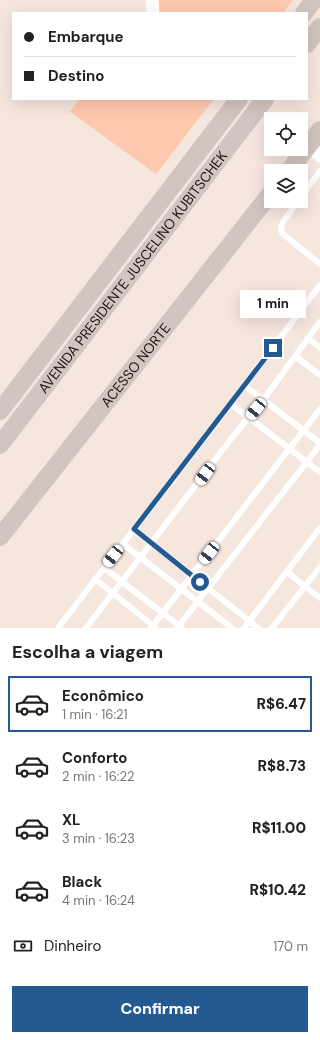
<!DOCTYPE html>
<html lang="pt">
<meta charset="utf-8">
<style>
body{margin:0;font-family:"DM Sans",sans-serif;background:#f2f2f2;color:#222;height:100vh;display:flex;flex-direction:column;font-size:15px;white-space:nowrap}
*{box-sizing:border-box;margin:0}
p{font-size:13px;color:#767676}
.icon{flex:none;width:22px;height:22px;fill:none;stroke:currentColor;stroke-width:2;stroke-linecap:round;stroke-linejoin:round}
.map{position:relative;height:628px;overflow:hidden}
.side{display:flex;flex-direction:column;background:#fff;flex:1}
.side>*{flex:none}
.banner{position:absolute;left:12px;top:12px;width:296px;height:88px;border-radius:0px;box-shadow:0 4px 16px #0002;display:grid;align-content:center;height:88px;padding:0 12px;background:#fff}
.controls{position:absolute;left:264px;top:112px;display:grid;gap:8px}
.controls a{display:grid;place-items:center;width:44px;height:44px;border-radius:0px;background:#fff;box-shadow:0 4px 16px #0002;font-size:20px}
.end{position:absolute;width:18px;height:18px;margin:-9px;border:5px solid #235a92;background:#fff;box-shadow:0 0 0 2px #fff}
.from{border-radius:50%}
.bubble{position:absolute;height:28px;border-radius:0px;background:#fff;box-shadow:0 4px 16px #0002;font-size:13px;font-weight:800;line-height:28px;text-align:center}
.car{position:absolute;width:12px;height:24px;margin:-12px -6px;border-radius:5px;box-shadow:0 0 3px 1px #0007;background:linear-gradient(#fff 24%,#345 0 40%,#fff 0 76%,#345 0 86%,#fff 0)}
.banner b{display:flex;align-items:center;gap:14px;height:38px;font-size:15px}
.banner b+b{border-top:1px solid #e0e0e0}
.banner i{width:10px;height:10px;background:#222}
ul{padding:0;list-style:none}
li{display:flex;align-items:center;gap:12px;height:56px;margin:0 8px 6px;padding:0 4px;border:2px solid transparent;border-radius:0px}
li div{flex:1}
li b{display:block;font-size:15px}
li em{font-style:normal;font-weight:800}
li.active{border-color:#235a92}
li>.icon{width:36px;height:36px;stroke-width:1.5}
h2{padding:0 12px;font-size:18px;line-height:48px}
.pay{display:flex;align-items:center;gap:10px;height:44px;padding:0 12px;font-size:15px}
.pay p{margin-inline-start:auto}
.button{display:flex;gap:8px;margin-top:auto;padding:8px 12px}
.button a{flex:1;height:46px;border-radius:0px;background:#235a92;color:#fff;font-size:16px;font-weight:800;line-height:46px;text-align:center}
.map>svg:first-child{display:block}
.green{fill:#ffc9af}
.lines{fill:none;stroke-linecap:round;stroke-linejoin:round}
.service{stroke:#fff;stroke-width:6}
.minor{stroke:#fff;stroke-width:13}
.secondary{stroke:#d2c5bf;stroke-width:18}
.route{stroke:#235a92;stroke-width:5}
.labels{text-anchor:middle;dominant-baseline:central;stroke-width:3;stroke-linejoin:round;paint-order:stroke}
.street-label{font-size:14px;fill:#1b1513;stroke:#fdf4f0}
</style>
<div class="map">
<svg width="320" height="628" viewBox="0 0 320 628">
<rect width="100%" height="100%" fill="#f5e6de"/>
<path class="green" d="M157,0H293L283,13H158Z
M79,99H214L156,174L70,112Z"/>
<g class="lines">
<path class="service" d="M301,197L320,171
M298,201L283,222L281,227L282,233L320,264
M308,338L320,348
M295,356L320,375
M244,385L320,443
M231,404L320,472
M134,529L258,628
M123,544L232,628
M104,568L182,628
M287,572L320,598
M95,579L155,627
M58,628L219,419L320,285
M86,628L231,439L263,400L320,322
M151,628L320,409
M177,628L320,445
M244,628L320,528
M272,628L320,567"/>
<path class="minor" d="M152,0L153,13
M308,146L320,156"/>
<g class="secondary">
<path d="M304,13L314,0"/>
<path d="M307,44L320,27"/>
<path d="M289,171L320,130"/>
<path d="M0,411L239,99"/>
<path id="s1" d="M0,445L265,99"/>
<path id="s2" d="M0,537L271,193"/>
</g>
</g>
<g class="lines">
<path class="route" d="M200,582L134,529L273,348"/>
</g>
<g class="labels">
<g class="street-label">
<text stroke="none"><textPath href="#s1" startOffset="218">AVENIDA PRESIDENTE JUSCELINO KUBITSCHEK</textPath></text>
<text stroke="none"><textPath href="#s2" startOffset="219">ACESSO NORTE</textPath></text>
</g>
</g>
</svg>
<div class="controls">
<a><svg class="icon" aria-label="locate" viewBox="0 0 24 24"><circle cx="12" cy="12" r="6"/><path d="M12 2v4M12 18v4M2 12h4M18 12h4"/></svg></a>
<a><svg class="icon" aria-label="layers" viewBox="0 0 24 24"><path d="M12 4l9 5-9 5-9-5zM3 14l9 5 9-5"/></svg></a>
</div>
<i class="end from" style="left:200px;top:582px"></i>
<i class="end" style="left:273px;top:348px"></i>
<div class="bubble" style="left:240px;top:290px;width:66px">1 min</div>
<i class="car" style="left:256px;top:409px;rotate:219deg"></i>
<i class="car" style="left:205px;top:474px;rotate:217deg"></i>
<i class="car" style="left:209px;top:553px;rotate:218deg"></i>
<i class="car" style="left:113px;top:556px;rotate:218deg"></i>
<div class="banner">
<b><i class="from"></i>Embarque</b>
<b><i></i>Destino</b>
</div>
</div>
<section class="side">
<h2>Escolha a viagem</h2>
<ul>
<li class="active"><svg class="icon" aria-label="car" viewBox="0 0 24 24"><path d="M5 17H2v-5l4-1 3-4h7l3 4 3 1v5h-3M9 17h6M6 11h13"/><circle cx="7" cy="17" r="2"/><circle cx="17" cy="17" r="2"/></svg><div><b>Econômico</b><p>1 min · 16:21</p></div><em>R$6.47</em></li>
<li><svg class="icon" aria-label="car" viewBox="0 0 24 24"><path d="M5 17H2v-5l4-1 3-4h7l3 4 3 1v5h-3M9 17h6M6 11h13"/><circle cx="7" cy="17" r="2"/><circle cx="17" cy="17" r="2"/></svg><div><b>Conforto</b><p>2 min · 16:22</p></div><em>R$8.73</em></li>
<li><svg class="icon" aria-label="car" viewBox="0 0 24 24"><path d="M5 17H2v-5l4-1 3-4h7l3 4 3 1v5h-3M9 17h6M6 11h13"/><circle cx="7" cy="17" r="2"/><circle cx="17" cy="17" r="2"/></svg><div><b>XL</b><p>3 min · 16:23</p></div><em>R$11.00</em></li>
<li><svg class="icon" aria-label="car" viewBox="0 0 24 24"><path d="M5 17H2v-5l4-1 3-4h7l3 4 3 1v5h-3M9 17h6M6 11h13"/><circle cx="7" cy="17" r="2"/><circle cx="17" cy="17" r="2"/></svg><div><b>Black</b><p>4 min · 16:24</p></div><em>R$10.42</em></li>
</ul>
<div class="pay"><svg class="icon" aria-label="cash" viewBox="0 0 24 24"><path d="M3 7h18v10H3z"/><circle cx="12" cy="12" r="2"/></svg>Dinheiro<p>170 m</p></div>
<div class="button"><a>Confirmar</a></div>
</section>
